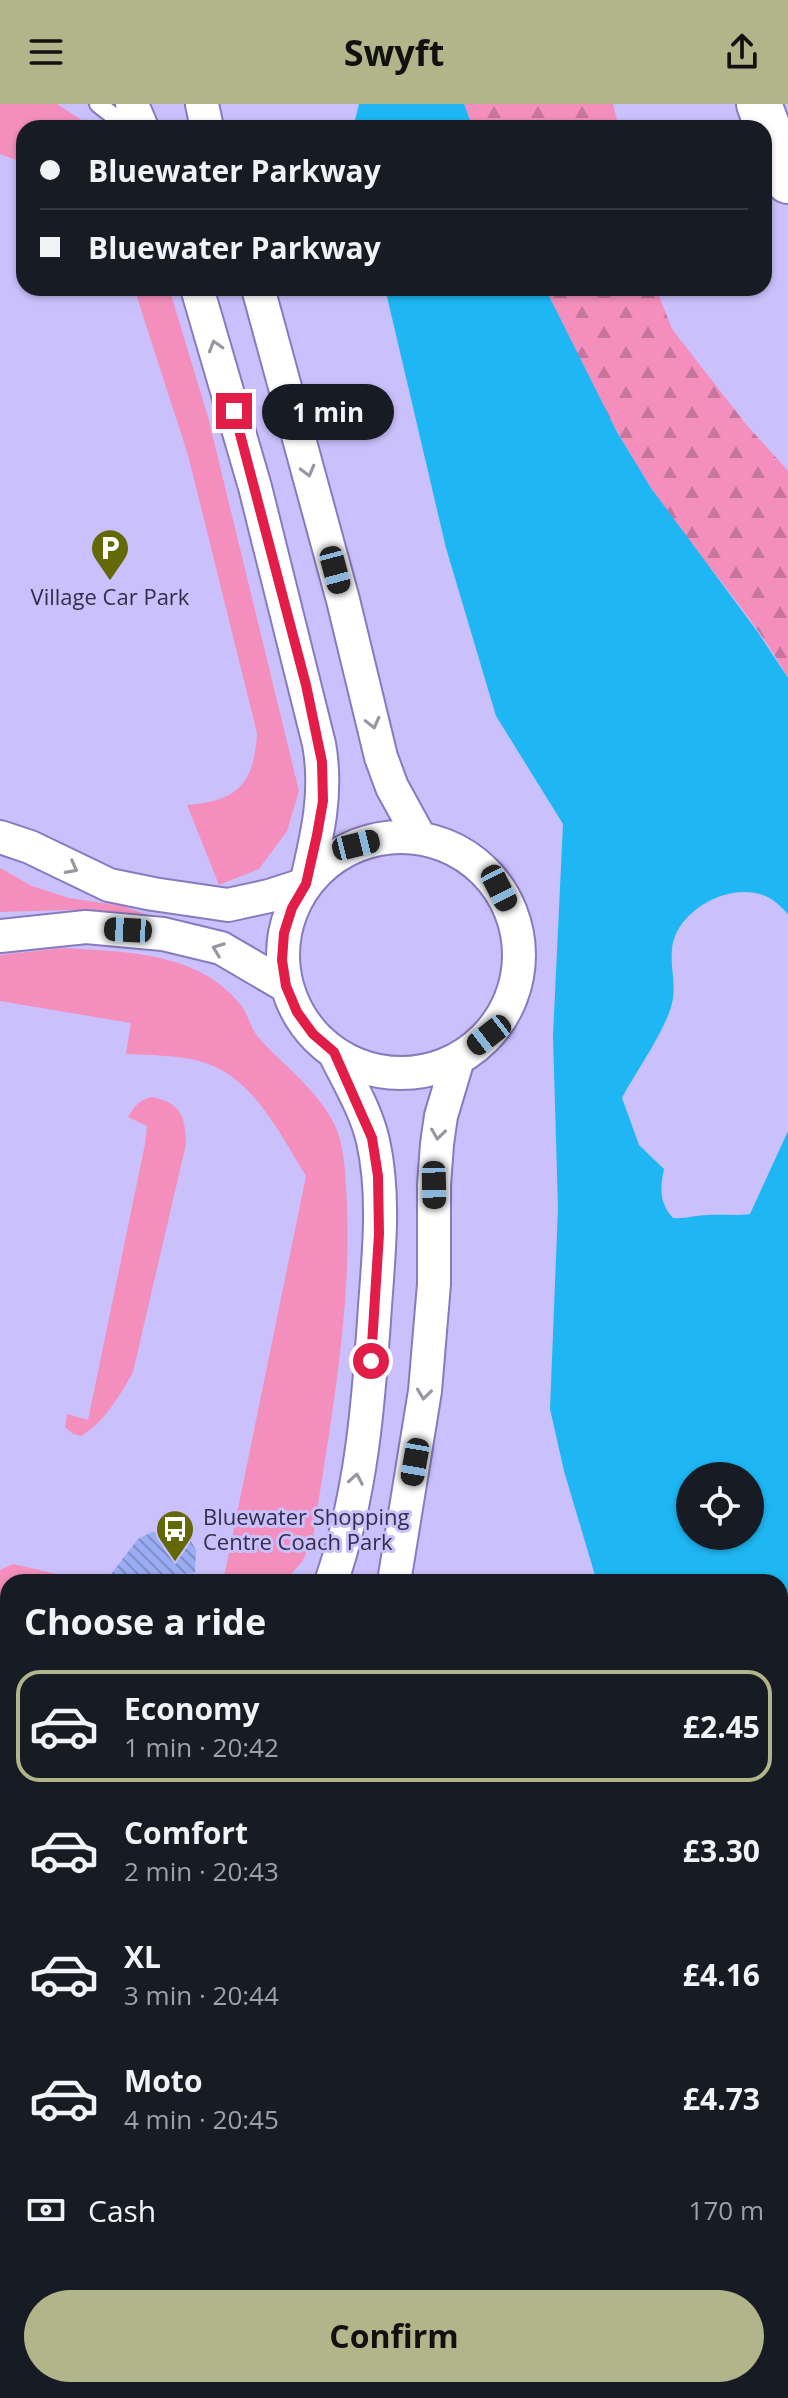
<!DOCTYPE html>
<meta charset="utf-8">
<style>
body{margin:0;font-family:"Open Sans",sans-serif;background:#20242c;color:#f1f3f6;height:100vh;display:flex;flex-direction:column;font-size:30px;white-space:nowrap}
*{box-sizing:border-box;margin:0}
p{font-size:26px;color:#9ea1a6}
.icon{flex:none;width:44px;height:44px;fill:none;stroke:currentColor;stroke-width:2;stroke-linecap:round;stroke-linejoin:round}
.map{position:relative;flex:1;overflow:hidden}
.sheet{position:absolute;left:0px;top:1470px;width:788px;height:824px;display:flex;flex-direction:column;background:#171b24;border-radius:24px 24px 0 0;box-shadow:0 2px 6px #0004}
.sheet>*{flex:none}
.top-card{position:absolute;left:16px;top:16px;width:756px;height:176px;border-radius:24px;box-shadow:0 2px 6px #0004;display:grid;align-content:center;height:176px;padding:0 24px;background:#171b24}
.controls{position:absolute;left:676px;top:1358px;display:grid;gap:16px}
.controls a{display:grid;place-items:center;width:88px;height:88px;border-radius:50%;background:#171b24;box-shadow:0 2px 6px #0004;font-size:40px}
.end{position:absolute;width:36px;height:36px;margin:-18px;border:10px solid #e11d48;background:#fff;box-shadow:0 0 0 4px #fff}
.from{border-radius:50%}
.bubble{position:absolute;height:56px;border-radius:28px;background:#171b24;box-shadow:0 2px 6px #0004;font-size:26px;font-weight:700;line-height:56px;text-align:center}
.car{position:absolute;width:24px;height:48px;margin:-24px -12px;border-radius:10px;box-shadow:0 0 6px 2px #0007;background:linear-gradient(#222 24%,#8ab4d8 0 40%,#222 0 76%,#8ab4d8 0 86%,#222 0)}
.top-card b{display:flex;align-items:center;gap:28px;height:76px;font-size:30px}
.top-card b+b{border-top:2px solid #363941}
.top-card i{width:20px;height:20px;background:#f1f3f6}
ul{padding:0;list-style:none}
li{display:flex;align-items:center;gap:24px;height:112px;margin:0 16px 12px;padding:0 8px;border:4px solid transparent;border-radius:24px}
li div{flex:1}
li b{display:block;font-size:30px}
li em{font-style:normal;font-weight:700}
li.active{border-color:#b2b48a}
li>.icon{width:72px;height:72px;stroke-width:1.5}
h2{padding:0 24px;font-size:36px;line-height:96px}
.pay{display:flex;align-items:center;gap:20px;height:88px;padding:0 24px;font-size:30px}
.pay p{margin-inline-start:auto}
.cta{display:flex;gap:16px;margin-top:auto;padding:16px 24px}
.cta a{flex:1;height:92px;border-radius:48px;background:#b2b48a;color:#111;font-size:32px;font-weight:700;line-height:92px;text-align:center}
header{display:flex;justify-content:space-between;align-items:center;height:104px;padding:0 24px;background:#b2b48a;color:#111;font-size:36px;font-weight:700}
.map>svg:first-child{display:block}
.green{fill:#f48fbd}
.forest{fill:url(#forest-firs)}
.water{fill:#1eb7f3;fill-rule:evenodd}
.building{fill:url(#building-back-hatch)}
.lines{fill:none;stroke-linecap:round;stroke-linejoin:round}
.lane-casing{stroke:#887abf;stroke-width:20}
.street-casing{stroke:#887abf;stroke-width:36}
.secondary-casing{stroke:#887abf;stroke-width:48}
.lane{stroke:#fff;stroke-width:16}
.street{stroke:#fff;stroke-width:32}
.secondary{stroke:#fff;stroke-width:44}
.oneway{stroke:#9996a4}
.route{stroke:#e11d48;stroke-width:10}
.labels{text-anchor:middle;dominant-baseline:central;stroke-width:6;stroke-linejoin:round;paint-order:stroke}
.poi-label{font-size:22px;fill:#332d4a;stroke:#cac0fb}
</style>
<header><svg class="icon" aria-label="menu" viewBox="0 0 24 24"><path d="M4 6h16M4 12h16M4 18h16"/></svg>Swyft<svg class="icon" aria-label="share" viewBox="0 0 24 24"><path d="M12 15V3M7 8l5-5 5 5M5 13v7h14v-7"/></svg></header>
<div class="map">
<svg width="788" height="2294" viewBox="0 0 788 2294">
<defs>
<pattern id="forest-firs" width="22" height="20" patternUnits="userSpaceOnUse" patternTransform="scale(2)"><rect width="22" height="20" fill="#f48fbd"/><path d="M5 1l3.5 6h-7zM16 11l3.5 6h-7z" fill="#c6759c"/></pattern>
<pattern id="building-back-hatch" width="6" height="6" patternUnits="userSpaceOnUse" patternTransform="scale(2)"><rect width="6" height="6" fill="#9aadf2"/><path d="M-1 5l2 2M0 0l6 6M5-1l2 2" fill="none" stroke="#7e8dc6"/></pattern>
</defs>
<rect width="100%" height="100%" fill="#cac0fb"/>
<path class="green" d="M0,0H57L94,24H24V59L0,50Z
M134,184H169L208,313L299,687L287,727L259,765L219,781L187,701C238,697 254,680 257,629L188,351Z
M0,764L32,782L69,794L123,802L152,813L68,806L0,808Z
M63,844C125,848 198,847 241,901C248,911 251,924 258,933C282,960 313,982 331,1014C343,1033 345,1062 346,1084C354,1201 330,1318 313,1434L302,1458L284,1478H223L306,1072C279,1029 253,971 199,957C176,951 150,951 126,950L131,919L0,897V851Z
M152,993C182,999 185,1013 186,1040L133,1268C121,1290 103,1320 81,1332L73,1330L65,1323L67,1310L88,1316L145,1040L147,1022L128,1013C134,1002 140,996 152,993Z
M13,1460L92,1478H8V1532L0,1526V1466Z
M0,1790L8,1792V2110L0,2122Z"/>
<path class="forest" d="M464,0H613L619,24H473Z
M545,184H656L672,225L745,319L788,367V574C750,506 694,449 652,385C610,322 578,252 545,184Z"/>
<path class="water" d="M359,0H464L473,24H353Z
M385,184H545L617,328L651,384L757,527L788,574V810C780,802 774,795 763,791C731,780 688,801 675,832C667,853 676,874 673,894C670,920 635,969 622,994L639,1041L664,1065C660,1084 659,1099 673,1114C686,1115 696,1111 708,1111C722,1110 735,1112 750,1110L788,1027V1970L780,1980V1478H597L564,1367L550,1305L558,1104L553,932L563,720L496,612L446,444ZM750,1372V1432H690V1372Z
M227,2286H492L485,2294H222Z"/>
<path class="building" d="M167,1426L189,1434L196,1446L195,1469L108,1474L138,1435L152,1428Z"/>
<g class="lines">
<defs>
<path id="lane" d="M98,0L129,24"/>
<path id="street" d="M132,0L142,24
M202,0L207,24
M258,184L343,496L381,653L392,683L420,734
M283 851a118 118 0 1 1 236 0a118 118 0 1 1-236 0Z
M0,733L30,743L109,781L153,790L228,801L269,792L306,780C317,733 328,689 319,640L255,383L197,184
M0,832L86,823L163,830L221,844L286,882
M331,1478C362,1391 369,1294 375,1202C379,1148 385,1090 373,1037C366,1006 348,977 334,948
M394,1478L425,1287L434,1180V1081L437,1040L441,1012L458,955
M0,1571H8"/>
<path id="secondary" d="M759,0L788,77
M0,2162L8,2153
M0,2245L8,2235
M24,2294L29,2286"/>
</defs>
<use href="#lane" class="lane-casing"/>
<use href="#street" class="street-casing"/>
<use href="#secondary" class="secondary-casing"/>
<use href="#lane" class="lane"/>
<use href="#street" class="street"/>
<use href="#secondary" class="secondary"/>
</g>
<defs><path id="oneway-chevron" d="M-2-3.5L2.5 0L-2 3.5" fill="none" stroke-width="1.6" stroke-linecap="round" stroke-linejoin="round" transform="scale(2)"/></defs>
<g class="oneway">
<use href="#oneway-chevron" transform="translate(215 242) rotate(-107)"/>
<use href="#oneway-chevron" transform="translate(308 367) rotate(75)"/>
<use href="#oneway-chevron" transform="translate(373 619) rotate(76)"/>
<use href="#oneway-chevron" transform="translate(72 764) rotate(28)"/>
<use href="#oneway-chevron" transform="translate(218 845) rotate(-159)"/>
<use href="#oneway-chevron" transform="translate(438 1030) rotate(98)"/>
<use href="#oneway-chevron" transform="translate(424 1290) rotate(97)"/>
<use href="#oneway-chevron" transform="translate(356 1375) rotate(-80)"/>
</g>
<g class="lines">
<path class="route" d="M234,307L306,581L322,658L323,697L317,731L306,780L292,804L284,829L282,856L286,882L297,908L313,930L334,948L372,1034L378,1072L379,1130L371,1257"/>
</g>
<defs>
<symbol id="parking-pin" viewBox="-11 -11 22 30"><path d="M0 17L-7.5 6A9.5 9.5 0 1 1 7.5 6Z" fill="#646806" stroke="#cac0fb"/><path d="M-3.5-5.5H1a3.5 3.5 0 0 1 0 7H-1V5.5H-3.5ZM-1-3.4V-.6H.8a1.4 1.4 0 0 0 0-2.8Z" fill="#fff"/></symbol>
<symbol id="bus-pin" viewBox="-11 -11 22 30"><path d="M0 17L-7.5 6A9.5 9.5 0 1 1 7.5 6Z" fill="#646806" stroke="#cac0fb"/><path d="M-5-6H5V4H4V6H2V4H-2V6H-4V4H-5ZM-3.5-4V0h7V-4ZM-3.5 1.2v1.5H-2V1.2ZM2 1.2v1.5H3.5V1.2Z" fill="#fff"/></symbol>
</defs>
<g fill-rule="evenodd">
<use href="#parking-pin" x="88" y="422" width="44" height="60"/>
<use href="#bus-pin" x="153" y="1403" width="44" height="60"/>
</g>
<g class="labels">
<g class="poi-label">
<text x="110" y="492">Village Car Park</text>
<text x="203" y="1412" text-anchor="start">Bluewater Shopping<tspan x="203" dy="25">Centre Coach Park</tspan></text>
</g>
</g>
</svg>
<div class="controls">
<a><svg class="icon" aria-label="locate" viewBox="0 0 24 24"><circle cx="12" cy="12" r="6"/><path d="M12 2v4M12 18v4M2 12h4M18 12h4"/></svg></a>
</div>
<i class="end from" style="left:371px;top:1257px"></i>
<i class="end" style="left:234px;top:307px"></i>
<div class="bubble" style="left:262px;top:280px;width:132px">1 min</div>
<i class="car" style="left:335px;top:466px;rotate:165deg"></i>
<i class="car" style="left:356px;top:741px;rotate:76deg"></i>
<i class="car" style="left:499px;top:784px;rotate:153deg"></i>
<i class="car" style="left:128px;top:826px;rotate:273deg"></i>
<i class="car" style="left:489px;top:931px;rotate:232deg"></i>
<i class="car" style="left:434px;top:1081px;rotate:179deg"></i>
<i class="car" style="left:415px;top:1358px;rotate:190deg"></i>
<div class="top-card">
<b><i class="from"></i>Bluewater Parkway</b>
<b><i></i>Bluewater Parkway</b>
</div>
<section class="sheet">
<h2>Choose a ride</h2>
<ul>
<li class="active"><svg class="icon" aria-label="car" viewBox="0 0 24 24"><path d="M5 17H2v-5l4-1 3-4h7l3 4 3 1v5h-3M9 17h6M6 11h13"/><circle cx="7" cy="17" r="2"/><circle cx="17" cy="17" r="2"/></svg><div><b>Economy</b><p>1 min · 20:42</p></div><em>£2.45</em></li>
<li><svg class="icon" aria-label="car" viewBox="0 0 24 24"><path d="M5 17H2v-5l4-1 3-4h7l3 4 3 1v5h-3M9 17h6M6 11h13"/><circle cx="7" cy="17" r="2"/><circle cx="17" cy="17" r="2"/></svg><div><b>Comfort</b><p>2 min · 20:43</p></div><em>£3.30</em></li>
<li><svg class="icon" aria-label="car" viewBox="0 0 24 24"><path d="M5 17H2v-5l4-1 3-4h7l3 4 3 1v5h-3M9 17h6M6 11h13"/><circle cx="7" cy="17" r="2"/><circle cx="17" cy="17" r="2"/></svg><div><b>XL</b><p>3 min · 20:44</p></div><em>£4.16</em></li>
<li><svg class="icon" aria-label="car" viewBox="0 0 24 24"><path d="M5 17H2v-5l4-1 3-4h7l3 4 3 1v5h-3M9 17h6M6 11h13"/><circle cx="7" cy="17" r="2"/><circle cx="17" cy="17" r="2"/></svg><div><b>Moto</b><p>4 min · 20:45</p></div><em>£4.73</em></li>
</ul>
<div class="pay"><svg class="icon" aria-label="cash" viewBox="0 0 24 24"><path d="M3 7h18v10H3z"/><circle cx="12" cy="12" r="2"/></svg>Cash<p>170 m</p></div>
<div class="cta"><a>Confirm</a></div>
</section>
</div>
